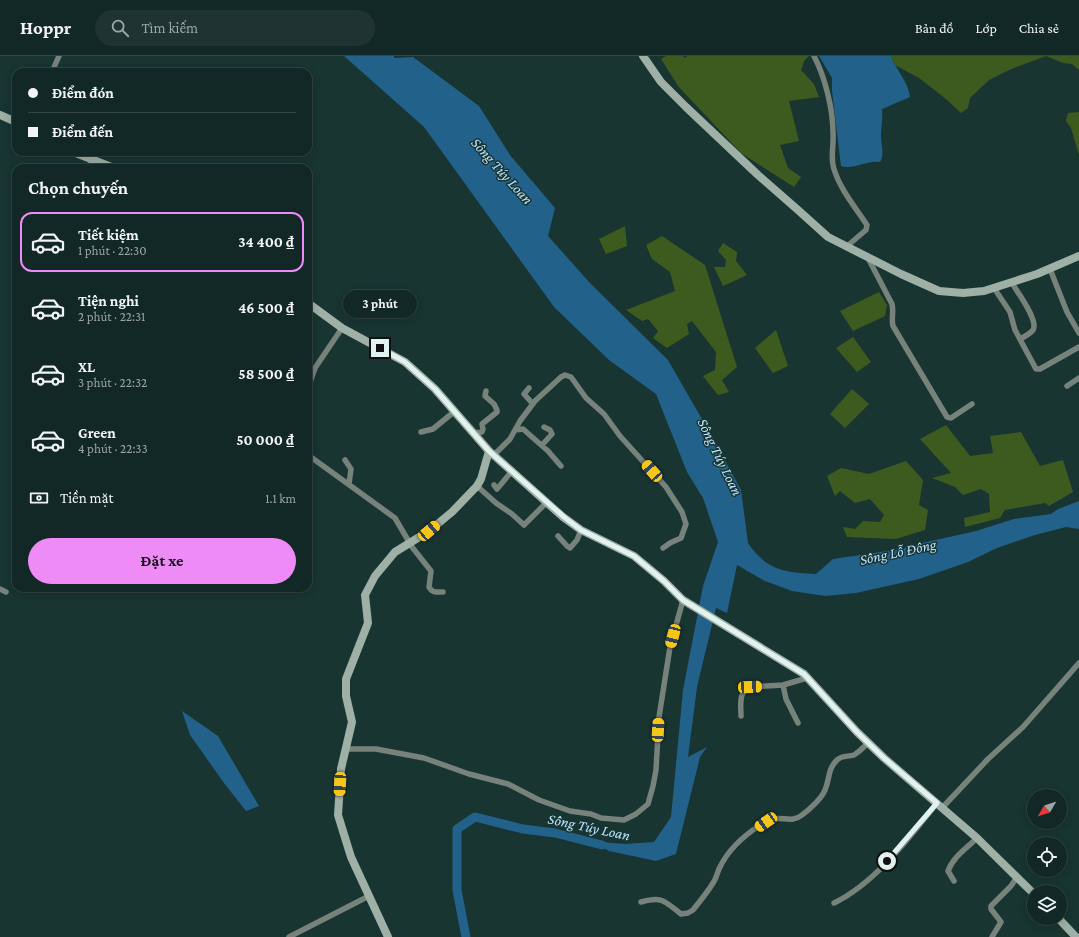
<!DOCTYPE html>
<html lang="vi">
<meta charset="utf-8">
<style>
body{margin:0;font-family:"Crimson Pro",serif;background:#1f3432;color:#f1f3f6;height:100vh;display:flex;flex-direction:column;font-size:15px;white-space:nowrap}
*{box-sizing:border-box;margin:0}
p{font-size:13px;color:#9ca6a7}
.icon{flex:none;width:22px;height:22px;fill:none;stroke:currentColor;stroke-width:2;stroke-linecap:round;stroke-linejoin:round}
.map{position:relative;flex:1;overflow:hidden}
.details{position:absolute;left:12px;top:108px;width:300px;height:428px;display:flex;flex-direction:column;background:#122826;border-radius:12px;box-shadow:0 2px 10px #0003,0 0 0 1px #314443}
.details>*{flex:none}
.hud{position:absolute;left:12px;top:12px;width:300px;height:88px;border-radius:12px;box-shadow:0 2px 10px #0003,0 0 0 1px #314443;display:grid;align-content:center;height:88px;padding:0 16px;background:#122826}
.needle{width:26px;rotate:231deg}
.fabs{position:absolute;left:1027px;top:733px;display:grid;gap:8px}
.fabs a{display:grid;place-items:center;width:40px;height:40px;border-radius:50%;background:#122826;box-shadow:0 2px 10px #0003,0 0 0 1px #314443;font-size:20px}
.end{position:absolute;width:18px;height:18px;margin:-9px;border:5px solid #e1f2ef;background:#111;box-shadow:0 0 0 2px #111}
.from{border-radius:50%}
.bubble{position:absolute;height:28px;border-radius:14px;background:#122826;box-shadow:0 2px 10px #0003,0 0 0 1px #314443;font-size:13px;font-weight:700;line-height:28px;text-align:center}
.car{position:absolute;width:12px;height:24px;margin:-12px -6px;border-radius:5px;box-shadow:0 0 3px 1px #0007;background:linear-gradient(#f5c518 24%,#345 0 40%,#f5c518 0 76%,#345 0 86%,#f5c518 0)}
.hud b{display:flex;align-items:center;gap:14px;height:38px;font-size:15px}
.hud b+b{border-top:1px solid #314443}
.hud i{width:10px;height:10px;background:#f1f3f6}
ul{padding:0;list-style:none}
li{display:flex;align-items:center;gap:12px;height:60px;margin:0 8px 6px;padding:0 8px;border:2px solid transparent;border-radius:12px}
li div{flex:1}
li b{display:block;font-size:15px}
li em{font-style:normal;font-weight:700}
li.current{border-color:#ef8bf7}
li>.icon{width:36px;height:36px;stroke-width:1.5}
h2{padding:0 16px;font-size:18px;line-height:48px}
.pay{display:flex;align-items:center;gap:10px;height:44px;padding:0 16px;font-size:15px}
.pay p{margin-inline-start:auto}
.cta{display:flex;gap:8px;margin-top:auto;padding:8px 16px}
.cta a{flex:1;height:46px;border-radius:24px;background:#ef8bf7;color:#111;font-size:16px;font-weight:700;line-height:46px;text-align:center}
header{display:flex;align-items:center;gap:24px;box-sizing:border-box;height:56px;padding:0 20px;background:#122826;border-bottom:1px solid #314443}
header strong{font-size:19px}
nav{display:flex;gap:22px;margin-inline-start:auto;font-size:14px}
.search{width:280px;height:36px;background:#1f3432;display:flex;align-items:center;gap:10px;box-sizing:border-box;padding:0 14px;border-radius:22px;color:#9ca6a7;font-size:15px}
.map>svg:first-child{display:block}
.green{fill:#3e5b1f}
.water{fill:#22618a}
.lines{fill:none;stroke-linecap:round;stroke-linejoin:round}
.river{stroke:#22618a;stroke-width:9}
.street{stroke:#77827b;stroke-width:5.5}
.secondary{stroke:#9fb0a6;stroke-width:8}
.route{stroke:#e1f2ef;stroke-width:5}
.labels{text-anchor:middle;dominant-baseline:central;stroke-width:3;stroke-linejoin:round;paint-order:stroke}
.water-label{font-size:15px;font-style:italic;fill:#bae1fe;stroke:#183532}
</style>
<header>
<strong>Hoppr</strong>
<div class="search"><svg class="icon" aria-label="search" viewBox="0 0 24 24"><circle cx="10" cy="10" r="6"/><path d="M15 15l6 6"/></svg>Tìm kiếm</div>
<nav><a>Bản đồ</a><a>Lớp</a><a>Chia sẻ</a></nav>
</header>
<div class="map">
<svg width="1079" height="881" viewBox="0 0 1079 881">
<rect width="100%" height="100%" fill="#183532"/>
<path class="green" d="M666,0H683L685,2L687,0H809L804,5L801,14L814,28L819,41L789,45L799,85L780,89L788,112L801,121L794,131L741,97L678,30L661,3Z
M891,0H1046L1009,14L989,24L970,42L968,52L961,57L946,43L919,22L895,9Z
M1046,0H1079V14L1072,8L1063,7Z
M1079,56V99L1071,72L1066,65L1068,57Z
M625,170L627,190L606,198L599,183Z
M662,180L705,209L737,311L722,324L729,336L718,339L703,320L715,314L716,296L692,265L687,268L689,278L667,292L653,282L658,275L648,263L642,265L626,254L675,235L670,216L652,203L646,189Z
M723,187L737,196L736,205L747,219L723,230L714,211H725L726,204L718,195Z
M879,236L887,249L885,260L853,275L840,255Z
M776,274L788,310L773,317L755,292Z
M853,281L871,306L857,316L836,292Z
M852,333L869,348L845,372L830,358Z
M946,369L970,400L993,397L990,380L1021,376L1040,410L1063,404L1073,436L1049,450L1045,447L1005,454L1000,462L965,471L964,462L990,456L989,438L981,433L963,439L955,431L932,422L951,417L920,383Z
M906,405L923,424L919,449L928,454L925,474L896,483L847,481L843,471L855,473L863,465L880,466L884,459L870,443L855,447L840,435L835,440L827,420L841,412L869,418Z"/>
<path class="water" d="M344,0H393L395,2L413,1L479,50L510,99L555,152L548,180L590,227L668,304L714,384L741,434L748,487C767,515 785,516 816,518L833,503L901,493L922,487L976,475L1014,463L1051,458L1058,453L1079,445V473L1066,471L1035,479L997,492L968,506L919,523L856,537L825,540L792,535L765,525L737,509L727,557L716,552L697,631L688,701L707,691L700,701L676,798L656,805L609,795L589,785L625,788L654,786L671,761L683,634L703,530L718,486L703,442L687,416L656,338L609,304L554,251L424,71Z
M819,0H891C896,14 908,25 910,41L882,53C883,62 881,71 881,80C881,89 885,98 880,106C867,104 854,114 841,110L832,35V22Z
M182,655L218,680L259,750L246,755L224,727L190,679Z"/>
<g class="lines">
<path class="river" d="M466,881L457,834V773L475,761L523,773L555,777L602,789"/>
<path class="street" d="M814,0C825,21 833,53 833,77C834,90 830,101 834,113C840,133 855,151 867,169L866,174L846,191
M52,16L59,0
M90,112L91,103
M868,202L892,248C894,256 891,263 893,270L947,361L951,362L972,348
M1050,213L1067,256L1079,277
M1012,227C1017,236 1039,264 1033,274C1030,278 1024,281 1020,283
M994,232L1010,256L1015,274L1036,313H1040L1079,291
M1067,330L1079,322
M529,332L524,338L533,348
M308,350L310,326L315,312L342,272
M515,374L523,373L548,395L561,410
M421,376L433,373L455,355
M474,377L482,376L483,373L482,368L497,356V354L494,348L485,340L486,335
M542,389L552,378L550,374L544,371
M308,399L395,462L412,491L431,515L429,531C432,537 437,536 443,536
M494,399L510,383L520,365L535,345L561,321L565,319L571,321L586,342L604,358L620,380L666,431L682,456L686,468L681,482L670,487L663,492
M345,404L351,413L349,428
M494,429L497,433L512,415
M477,430L496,447L512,458L524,469L547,446
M558,480L567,490L570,492L577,484L581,474
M0,533L6,536
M783,629L786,643L798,667
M741,660C741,649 738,636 750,631L783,629L807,622
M345,693H376L424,702L469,718L508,728L539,744L570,755L591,758L601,762L624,764L636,758L648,748L653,730L656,714L659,661L670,591L683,544
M942,752L988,703L1023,671L1079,607
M954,825L948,815C953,801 967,792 977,782
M641,846C663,840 664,845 681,858L688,857L693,854C700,845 707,837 713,827C716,823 717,818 719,813C728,793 747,777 765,766C780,757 790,769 802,759C809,754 822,742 825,734C830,723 827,714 837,704C842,699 848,701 854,699C859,696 864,691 868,687
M834,847C875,827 909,782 937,747
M289,881L369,840
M992,881L1001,866L991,853V850L1011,830L1017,821"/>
<path class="secondary" d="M643,0L661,26L686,51L758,119L798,154L828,181L901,218L939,235L963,237L984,235L1037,218L1079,200
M0,59L16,66
M73,96L114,112
M308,247L342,272L405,306L435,333L489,395L563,461L581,474L634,500L664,525L683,544L804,618L857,676L884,702L977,782L1034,838
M1058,862L1076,881
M388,881L351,801L338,759L341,713L352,666L346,640V623L368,567L365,539L375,520L395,496L429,475L452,456L477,430L481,423L489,395"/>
</g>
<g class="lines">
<path class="route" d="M380,292L405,306L435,333L489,395L564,461L581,474L634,500L664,525L683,544L804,618L857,676L884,702L937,747L887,805"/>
</g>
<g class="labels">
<g class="water-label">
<text transform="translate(502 115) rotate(48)">Sông Túy Loan</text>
<text transform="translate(720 401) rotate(64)">Sông Túy Loan</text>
<text transform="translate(898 496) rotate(-12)">Sông Lỗ Đông</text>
<text transform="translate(589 771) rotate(12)">Sông Túy Loan</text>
</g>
</g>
</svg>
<div class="fabs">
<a><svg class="needle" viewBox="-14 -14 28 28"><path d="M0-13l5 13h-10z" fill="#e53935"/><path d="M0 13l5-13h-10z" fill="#9ca6a7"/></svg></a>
<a><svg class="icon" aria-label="locate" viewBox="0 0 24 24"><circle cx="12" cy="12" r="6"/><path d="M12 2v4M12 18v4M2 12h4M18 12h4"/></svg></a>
<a><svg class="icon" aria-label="layers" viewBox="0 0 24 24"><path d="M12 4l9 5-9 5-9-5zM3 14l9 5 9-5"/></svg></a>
</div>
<i class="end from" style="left:887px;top:805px"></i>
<i class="end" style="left:380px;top:292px"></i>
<div class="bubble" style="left:343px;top:234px;width:74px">3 phút</div>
<i class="car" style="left:652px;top:415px;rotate:319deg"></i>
<i class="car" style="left:429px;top:475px;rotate:50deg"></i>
<i class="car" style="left:673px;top:580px;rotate:195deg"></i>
<i class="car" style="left:750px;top:631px;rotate:87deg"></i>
<i class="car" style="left:658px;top:674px;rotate:3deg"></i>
<i class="car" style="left:340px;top:728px;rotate:183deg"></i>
<i class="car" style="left:766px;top:766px;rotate:236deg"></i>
<div class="hud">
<b><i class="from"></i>Điểm đón</b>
<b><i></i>Điểm đến</b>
</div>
<section class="details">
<h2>Chọn chuyến</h2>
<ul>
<li class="current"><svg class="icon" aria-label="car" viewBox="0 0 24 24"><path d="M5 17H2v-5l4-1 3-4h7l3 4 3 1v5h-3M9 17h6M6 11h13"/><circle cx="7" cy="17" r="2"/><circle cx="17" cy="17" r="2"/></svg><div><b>Tiết kiệm</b><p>1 phút · 22:30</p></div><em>34 400 ₫</em></li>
<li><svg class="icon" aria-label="car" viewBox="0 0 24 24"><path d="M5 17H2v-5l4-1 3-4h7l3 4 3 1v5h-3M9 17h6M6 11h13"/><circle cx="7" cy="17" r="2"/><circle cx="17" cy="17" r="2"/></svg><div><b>Tiện nghi</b><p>2 phút · 22:31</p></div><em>46 500 ₫</em></li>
<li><svg class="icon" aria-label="car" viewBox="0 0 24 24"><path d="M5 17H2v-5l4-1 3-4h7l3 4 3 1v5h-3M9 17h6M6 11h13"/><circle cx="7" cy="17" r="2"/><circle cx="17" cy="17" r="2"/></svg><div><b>XL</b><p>3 phút · 22:32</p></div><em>58 500 ₫</em></li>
<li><svg class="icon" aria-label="car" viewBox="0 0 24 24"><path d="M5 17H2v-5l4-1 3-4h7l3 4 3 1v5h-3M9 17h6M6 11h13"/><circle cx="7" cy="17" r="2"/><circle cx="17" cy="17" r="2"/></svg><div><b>Green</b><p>4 phút · 22:33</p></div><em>50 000 ₫</em></li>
</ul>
<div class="pay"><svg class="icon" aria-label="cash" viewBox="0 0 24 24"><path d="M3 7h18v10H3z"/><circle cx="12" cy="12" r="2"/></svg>Tiền mặt<p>1.1 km</p></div>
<div class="cta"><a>Đặt xe</a></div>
</section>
</div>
